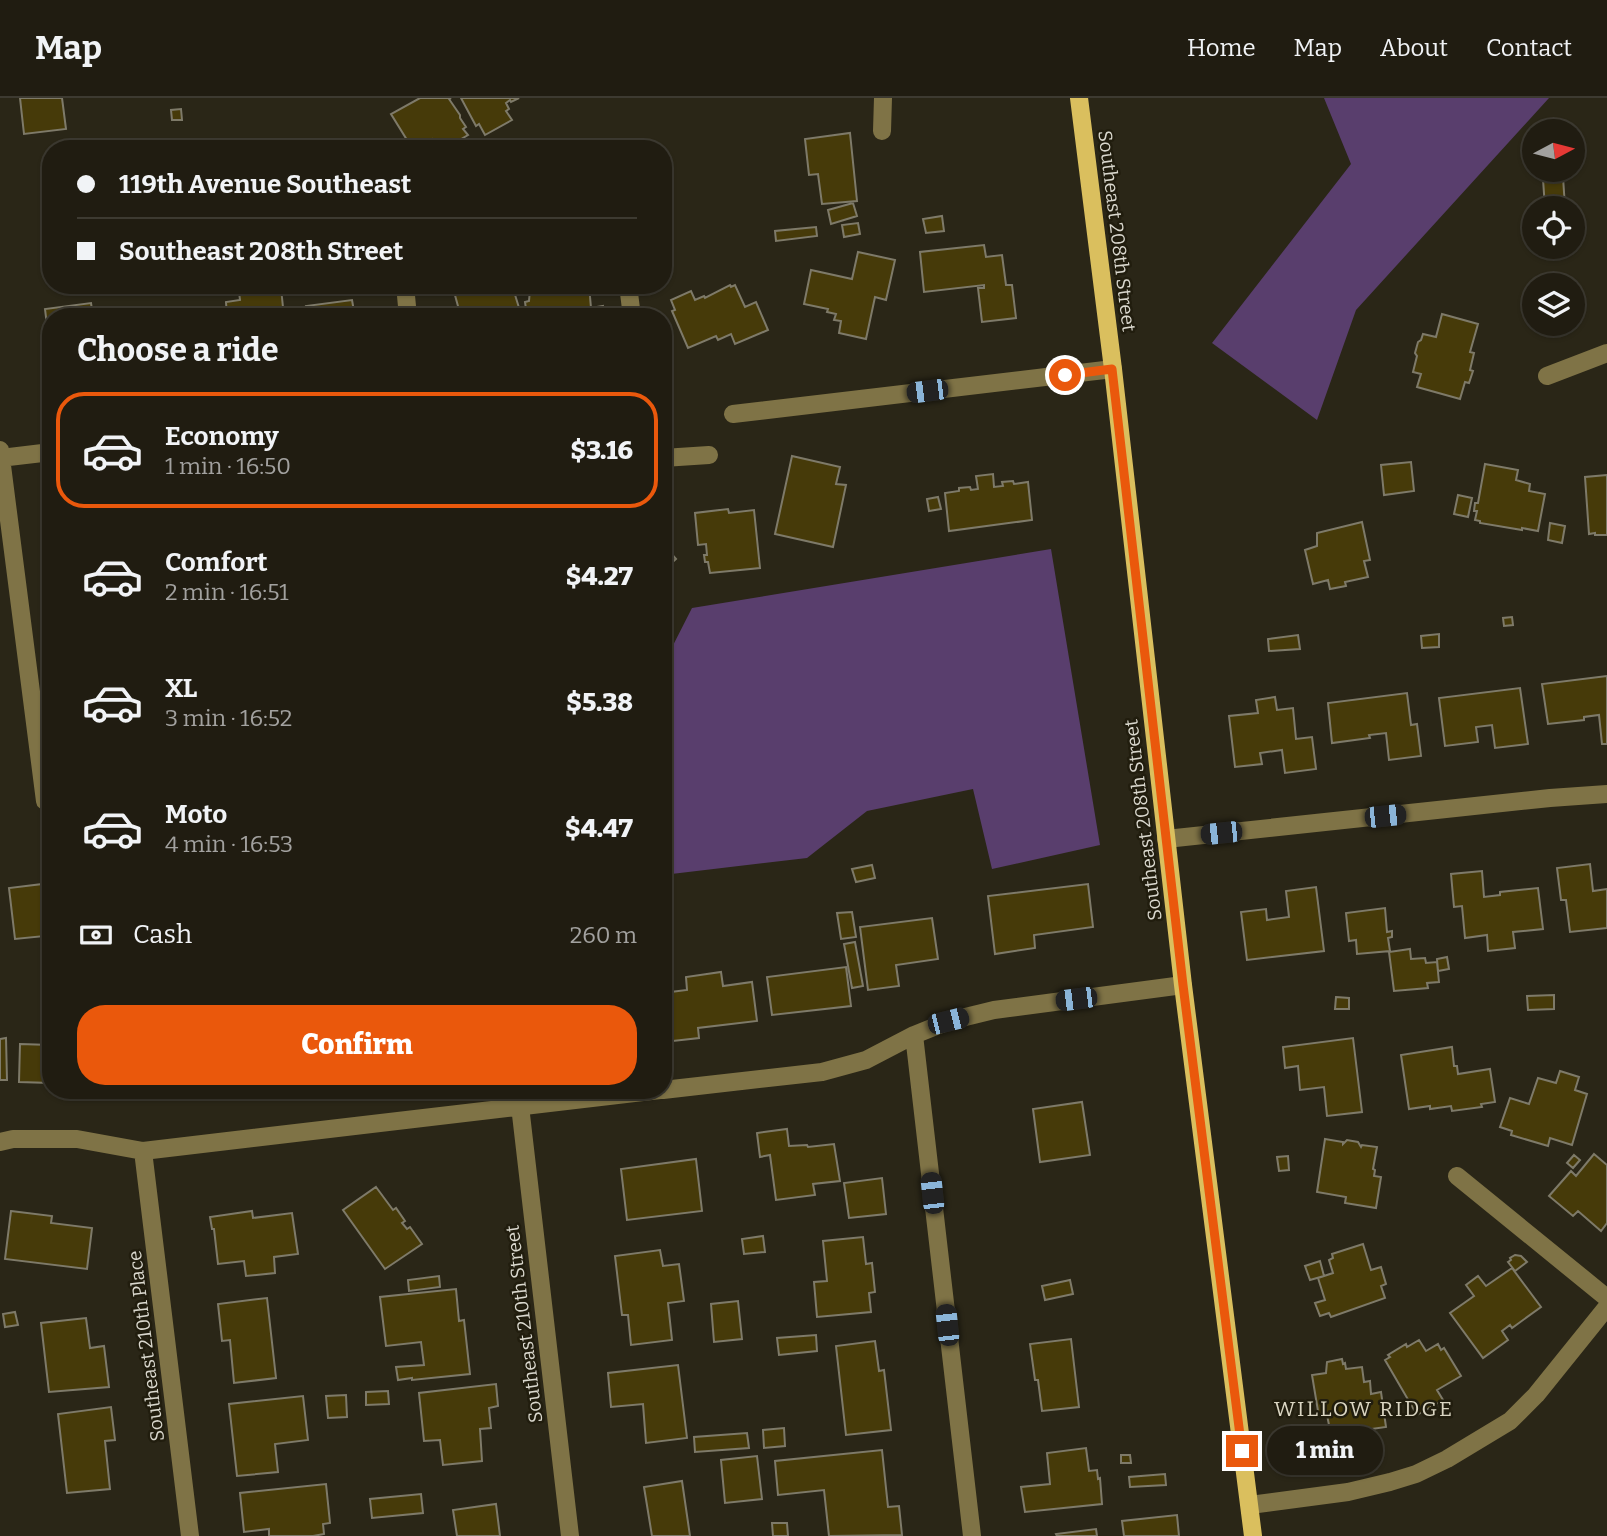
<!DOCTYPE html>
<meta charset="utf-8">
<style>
body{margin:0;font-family:Bitter,serif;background:#2d291f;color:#f1f3f6;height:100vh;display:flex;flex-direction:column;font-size:26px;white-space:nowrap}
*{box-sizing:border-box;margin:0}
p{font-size:23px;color:#a2a19f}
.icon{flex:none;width:38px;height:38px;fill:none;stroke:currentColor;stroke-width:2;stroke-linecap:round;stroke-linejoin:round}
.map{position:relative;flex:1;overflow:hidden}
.drawer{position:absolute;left:42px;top:210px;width:630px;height:791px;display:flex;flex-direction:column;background:#201c11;border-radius:28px;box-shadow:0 2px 5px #0004,0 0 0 2px #3d3a31}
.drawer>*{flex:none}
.top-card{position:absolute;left:42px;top:42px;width:630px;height:154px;border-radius:28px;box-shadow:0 2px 5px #0004,0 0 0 2px #3d3a31;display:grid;align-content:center;height:154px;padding:0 35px;background:#201c11}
.needle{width:46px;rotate:83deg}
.tools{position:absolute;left:1522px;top:21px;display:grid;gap:14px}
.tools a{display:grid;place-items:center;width:63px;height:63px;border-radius:50%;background:#201c11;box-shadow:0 2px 5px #0004,0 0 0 2px #3d3a31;font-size:35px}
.end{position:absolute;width:32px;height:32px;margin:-16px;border:9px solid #ea580c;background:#fff;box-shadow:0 0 0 4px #fff}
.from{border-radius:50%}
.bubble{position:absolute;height:49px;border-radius:24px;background:#201c11;box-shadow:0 2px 5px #0004,0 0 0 2px #3d3a31;font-size:23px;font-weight:800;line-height:49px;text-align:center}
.car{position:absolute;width:21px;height:42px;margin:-21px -10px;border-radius:9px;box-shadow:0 0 5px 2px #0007;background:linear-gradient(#222 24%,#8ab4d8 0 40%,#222 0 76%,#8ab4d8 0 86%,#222 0)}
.top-card b{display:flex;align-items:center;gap:24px;height:66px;font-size:26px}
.top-card b+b{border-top:2px solid #3d3a31}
.top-card i{width:18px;height:18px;background:#f1f3f6}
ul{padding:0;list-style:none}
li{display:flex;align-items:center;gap:21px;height:116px;margin:0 14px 10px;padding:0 21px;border:4px solid transparent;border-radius:28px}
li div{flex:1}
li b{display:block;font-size:26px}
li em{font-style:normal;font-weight:800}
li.on{border-color:#ea580c}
li>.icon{width:63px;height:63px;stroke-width:1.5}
h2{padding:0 35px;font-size:32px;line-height:84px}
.pay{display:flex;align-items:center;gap:18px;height:77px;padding:0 35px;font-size:26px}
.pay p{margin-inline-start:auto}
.button{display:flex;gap:14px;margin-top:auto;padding:14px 35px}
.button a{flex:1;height:80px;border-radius:28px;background:#ea580c;color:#fff;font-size:28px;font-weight:800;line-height:80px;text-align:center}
header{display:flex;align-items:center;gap:42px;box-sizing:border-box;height:98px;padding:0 35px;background:#201c11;border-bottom:2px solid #3d3a31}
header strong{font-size:33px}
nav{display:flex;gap:38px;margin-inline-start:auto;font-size:24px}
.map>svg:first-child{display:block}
.green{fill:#593e6d}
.building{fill:#463a09;stroke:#7e7a69;stroke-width:2}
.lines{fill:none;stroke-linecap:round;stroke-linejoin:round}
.minor{stroke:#7f7346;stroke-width:18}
.major{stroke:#dabf5e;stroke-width:18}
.route{stroke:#ea580c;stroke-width:9}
.labels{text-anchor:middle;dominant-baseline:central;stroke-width:5;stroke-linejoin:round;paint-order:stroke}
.street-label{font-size:19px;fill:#dad8ce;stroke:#211d0e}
.neighbourhood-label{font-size:21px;letter-spacing:2px;fill:#dbd6c3;stroke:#211d0e}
</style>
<header>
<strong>Map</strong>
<nav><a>Home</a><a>Map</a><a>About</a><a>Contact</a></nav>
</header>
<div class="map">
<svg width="1607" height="1438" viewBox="0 0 1607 1438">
<rect width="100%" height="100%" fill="#2a2617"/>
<path class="green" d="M1324,0H1549L1356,212L1317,322L1212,245L1351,66Z
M1051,451L1100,747L992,771L973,691L867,713L807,760L663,777V567L692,510Z"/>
<path class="building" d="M20,0H62L66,31L24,36Z
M420,0H451L449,1L460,17V20L466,29L463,31L468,37L444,51H440L437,45L435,47L432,41L415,50V49L412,50L391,16Z
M461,0H519L511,4L510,2L506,5L509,11L506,13L512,22L485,37L479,26L476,28Z
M181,11L182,22H172L171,12Z
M850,35L857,103L822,106L818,76L809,77L805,41Z
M103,46V49L117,48V51H58V49Z
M1563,79L1565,109L1545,110L1543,81Z
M853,105L857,118L831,126L828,112Z
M942,118L944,133L926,135L923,121Z
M858,125L860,136L844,139L842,127Z
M816,129L817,138L776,143L775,133Z
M984,147L986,159L1002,157L1006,187H1012L1016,220L982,224L978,190H984V187L924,194L920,154Z
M858,154L895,162L886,202L875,199L866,241L839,235L841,223L834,222L836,216L827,214L828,211L804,206L811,172L852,181Z
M66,187H108V189L67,192Z
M458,187H512L520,213L500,219H461L453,190Z
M567,187H589L591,210L603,208L605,219H533L532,210L526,211L525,204L529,203L530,192Z
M730,187L731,189L735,187L745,209L756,204L768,232L735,246L731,236L718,242L716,238L688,250L672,213L675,212L671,202L691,193L695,202L704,198L705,200Z
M281,190L284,219H227L226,204L240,202L239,194Z
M352,202L355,219H308L306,208Z
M91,205L93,219H51V260L45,211Z
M1442,216L1478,226L1470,254L1474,255L1470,272L1473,273L1469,285L1465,284L1460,301L1417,289L1421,276L1413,274L1417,258L1415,255L1418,244L1421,242L1423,236L1436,239Z
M792,358L840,369L836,386L846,387L833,449L775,436Z
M1411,364L1414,393L1384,397L1381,367Z
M1485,366L1518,372L1516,382L1530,386L1529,393L1545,396L1538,433L1522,430V432L1480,425V423L1475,422L1477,413H1474L1475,405H1478Z
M993,376L994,389L1003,388L1002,384L1013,383L1014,386L1028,384L1032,422L949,433L945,395L959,393V390L970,389L971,392L978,391L976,378Z
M1607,377V437H1595V435L1589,436L1585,379Z
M1458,397L1472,400L1468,419L1454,416Z
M938,399L941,411L929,413L927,401Z
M728,411L729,415L754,412L760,470L710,475L708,464H705L704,457H707L706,446L698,447L695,415Z
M1362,424L1370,462L1364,463L1368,479L1345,484L1346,488L1330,491L1328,482L1313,486L1305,452L1317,448V435Z
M1550,425L1565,428L1562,445L1548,442Z
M663,446L676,461L663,473Z
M1512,519L1513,527L1504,528L1503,520Z
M1439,536V549L1422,550L1421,538Z
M1298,537L1300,551L1269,553L1268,541Z
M1607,578V646H1602L1599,617L1584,619V622L1548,626L1542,586Z
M1520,590L1528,646L1495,650L1492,627L1476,629L1478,644L1445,648L1439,600Z
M1407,595L1411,627L1417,626L1421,658L1389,662L1386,635L1369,637L1370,640L1332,645L1328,605Z
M1275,599L1277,612L1293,610L1296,641L1312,639L1316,671L1285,675L1282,652L1260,655L1262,666L1235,669L1229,618L1258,615L1256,602Z
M1590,766L1593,793L1607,791V830L1570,834L1566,802H1561L1557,770Z
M872,767L875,780L856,784L852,771Z
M1482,773L1484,799L1500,797V794L1538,790L1543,831L1513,834L1515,850L1488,853L1487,837L1465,840L1462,808L1454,809L1451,776Z
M51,785V839L44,840V838L15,841L9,790Z
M1088,786L1093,829L1034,837L1035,850L995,856L988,798Z
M1316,789L1324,853L1247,862L1241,814L1266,811L1267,822L1289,819L1286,793Z
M1385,810L1387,834L1392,833V839L1388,840L1390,853L1357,856L1356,842L1349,843L1346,815Z
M852,814L856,839L841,841L837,815Z
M932,820L938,861L896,867L899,888L868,892L860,829Z
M855,844L863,888L852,890L844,846Z
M1410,851L1411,861L1425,860L1426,865L1437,864L1439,884L1427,885L1428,890L1394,893L1389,854Z
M1447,859L1449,871L1438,873L1437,861Z
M846,869L851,908L772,917L767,879Z
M721,874L723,888L752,884L757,923L698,930L699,940L664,944L663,895L687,892L686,879Z
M1554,897V911L1528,912L1527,898Z
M1336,899L1349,900V911H1335Z
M6,940L7,982H0V941Z
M1353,940L1362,1014L1327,1018L1324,989L1300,992L1298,968L1285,970L1283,949Z
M20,946L51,947V988V985L19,984Z
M1452,949L1454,968H1457L1458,976L1490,971L1495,1004L1481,1006L1482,1009L1452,1013L1451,1008L1430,1011V1008L1409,1011L1401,957Z
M1560,973L1579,979L1575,992L1587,996L1572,1047L1550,1040L1548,1048L1511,1037L1512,1033L1500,1029L1510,1000L1529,1006L1538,980L1556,985Z
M1082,1004L1090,1057L1040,1064L1033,1011Z
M787,1031L789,1048L807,1047L808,1049L834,1046L840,1083L813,1086L815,1097L776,1102L770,1057L760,1059L757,1035Z
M1325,1041L1343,1044V1046L1347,1042L1358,1044L1361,1049L1362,1047L1377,1049L1373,1071L1375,1072L1374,1078L1381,1079L1376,1110L1345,1105L1346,1099L1317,1094Z
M1594,1056L1607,1067V1125L1601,1133L1578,1113L1573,1118L1549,1098L1571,1073L1576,1078Z
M1574,1057L1580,1062L1573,1070L1567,1065Z
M1288,1058L1289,1072L1279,1073L1277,1059Z
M696,1061L702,1113L627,1122L621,1071Z
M882,1080L886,1116L849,1120L844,1085Z
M376,1089L393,1112L396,1110L405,1123L402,1125L407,1131L410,1129L422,1146L385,1171L343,1112Z
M11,1113L52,1118L51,1125L92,1130L87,1171L5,1161Z
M252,1113L253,1120L292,1115L298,1156L274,1159L275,1175L246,1178L244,1163L218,1166L214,1131H212L210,1119Z
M763,1138L765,1154L744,1156L742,1141Z
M863,1139L866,1166L872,1165L875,1194L869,1195L871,1214L817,1219L814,1184L827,1183L823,1143Z
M1363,1146L1371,1172L1381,1169L1386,1186L1381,1188L1385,1200L1331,1219L1329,1215L1320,1218L1315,1205L1325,1202L1318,1180L1333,1175L1329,1162L1333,1160L1332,1156Z
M660,1152L663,1168L679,1166L684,1203L668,1205L672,1242L631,1247L628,1217H622L615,1158Z
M1515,1157L1521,1158L1527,1164L1515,1173L1508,1164L1511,1162L1510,1160Z
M1320,1163L1324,1178L1310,1182L1305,1168Z
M1512,1170L1541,1209L1512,1230L1510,1227L1502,1233L1508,1242L1483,1260L1450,1215L1474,1198L1466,1187L1478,1178L1486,1188Z
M439,1178L440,1189L409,1193L408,1182Z
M1070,1182L1073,1196L1045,1202L1042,1188Z
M456,1191L459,1223L464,1222L470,1276L412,1282V1280L398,1282L396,1269L424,1267L421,1244L386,1248L380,1199Z
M267,1200L276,1280L234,1285L230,1242L222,1243L218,1206Z
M738,1203L742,1241L714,1244L711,1206Z
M15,1214L18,1227L5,1229L3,1216Z
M86,1220L90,1250L104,1248L109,1289L49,1294L41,1225Z
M816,1237L817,1253L779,1257L777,1240Z
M1071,1241L1079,1309L1042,1313L1038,1282H1035L1030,1246Z
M1419,1242L1426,1253L1438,1246L1441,1252L1444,1250L1461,1278L1437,1292L1443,1302L1417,1317L1385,1262L1390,1259L1388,1257L1406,1246L1407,1249Z
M875,1243L879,1273L884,1272L891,1332L846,1337L836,1248Z
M1342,1261L1343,1266L1345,1265L1346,1271L1362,1269L1364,1284L1370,1283L1371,1296L1381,1294L1386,1329L1357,1333V1332L1345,1334V1330L1330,1332L1327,1317L1319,1319L1312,1277L1326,1275L1327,1264Z
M678,1267L687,1340L646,1345L643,1306L611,1309L608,1275Z
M496,1286L498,1308L489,1310L491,1330L480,1331L482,1363L443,1367L440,1342L424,1343L419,1295Z
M388,1293L389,1306L366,1307V1294Z
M346,1297L347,1319L328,1320L326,1298Z
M303,1298L308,1342L275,1346L278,1374L237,1378L229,1306Z
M111,1309L115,1342L105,1343L110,1391L67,1395L58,1316Z
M784,1330L785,1348L764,1350L763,1332Z
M747,1335L749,1350L695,1354L694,1339Z
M1086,1350L1089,1373L1097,1372L1098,1381L1100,1380L1102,1406L1025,1414L1021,1389L1050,1386L1047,1355Z
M882,1352L888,1409L899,1408L902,1437L829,1438L824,1392L778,1397L775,1363Z
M1121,1357H1130L1131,1365H1121Z
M757,1358L762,1401L725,1405L721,1362Z
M1165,1376L1166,1387L1130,1389L1129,1379Z
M682,1383L690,1438H652L644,1389Z
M326,1386L330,1425L323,1426L324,1436L313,1438H269V1431L244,1434L240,1395Z
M421,1396L423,1415L372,1420L370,1401Z
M496,1406L500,1438H457L453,1412Z
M1177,1417L1179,1438H1124L1122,1423Z
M772,1425H787L788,1438H773Z
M1096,1431L1097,1438H1057L1056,1436Z"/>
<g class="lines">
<path class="minor" d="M882,33L883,0
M405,187L408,219
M628,187L632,219
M1547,278L1607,255
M733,316L1113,271
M0,352L45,703
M0,360L51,354
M663,360L709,357
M1166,741L1550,700L1607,696
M914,937L972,1438
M663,992L822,974L866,962L914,937L949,923L994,912L1183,887
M520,1008L570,1438
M0,1044L13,1041H77L143,1053L660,992
M143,1053L190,1438
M1457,1078L1607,1200
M1250,1407L1348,1394L1390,1384L1416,1376L1447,1361L1510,1323L1536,1297L1607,1209"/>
<path class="major" d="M1079,0L1113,271L1183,887L1253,1438"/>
</g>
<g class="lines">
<path class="route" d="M1065,277L1112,271L1183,887L1242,1353"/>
</g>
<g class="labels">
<g class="street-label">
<text transform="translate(1117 133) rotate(83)">Southeast 208th Street</text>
<text transform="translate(1143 722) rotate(-97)">Southeast 208th Street</text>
<text transform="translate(524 1226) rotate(-97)">Southeast 210th Street</text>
<text transform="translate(146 1248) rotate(-97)">Southeast 210th Place</text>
</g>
<g class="neighbourhood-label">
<text x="1364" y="1311">WILLOW RIDGE</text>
</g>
</g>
</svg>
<div class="tools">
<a><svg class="needle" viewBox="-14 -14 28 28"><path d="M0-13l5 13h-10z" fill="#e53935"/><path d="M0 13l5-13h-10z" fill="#a2a19f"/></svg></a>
<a><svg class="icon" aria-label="locate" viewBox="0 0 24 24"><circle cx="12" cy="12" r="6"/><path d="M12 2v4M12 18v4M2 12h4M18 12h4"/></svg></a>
<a><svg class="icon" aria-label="layers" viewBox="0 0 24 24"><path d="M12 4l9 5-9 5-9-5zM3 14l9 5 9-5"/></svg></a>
</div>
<i class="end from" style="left:1065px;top:277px"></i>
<i class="end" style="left:1242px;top:1353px"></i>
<div class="bubble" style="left:1267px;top:1328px;width:116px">1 min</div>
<i class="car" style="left:927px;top:293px;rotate:263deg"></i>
<i class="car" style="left:1385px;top:718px;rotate:84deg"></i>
<i class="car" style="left:1221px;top:735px;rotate:264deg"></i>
<i class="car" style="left:1076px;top:901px;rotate:263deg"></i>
<i class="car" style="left:948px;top:923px;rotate:76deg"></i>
<i class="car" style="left:932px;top:1095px;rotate:354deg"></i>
<i class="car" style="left:947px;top:1227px;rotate:354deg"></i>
<div class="top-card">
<b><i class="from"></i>119th Avenue Southeast</b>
<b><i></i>Southeast 208th Street</b>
</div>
<section class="drawer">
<h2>Choose a ride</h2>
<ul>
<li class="on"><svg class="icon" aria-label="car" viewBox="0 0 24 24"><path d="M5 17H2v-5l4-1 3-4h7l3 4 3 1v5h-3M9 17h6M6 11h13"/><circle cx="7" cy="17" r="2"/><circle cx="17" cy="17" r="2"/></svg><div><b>Economy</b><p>1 min · 16:50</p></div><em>$3.16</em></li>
<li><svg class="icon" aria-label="car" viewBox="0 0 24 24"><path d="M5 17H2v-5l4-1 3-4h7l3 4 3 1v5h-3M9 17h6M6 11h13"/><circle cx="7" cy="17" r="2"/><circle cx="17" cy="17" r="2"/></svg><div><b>Comfort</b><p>2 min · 16:51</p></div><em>$4.27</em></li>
<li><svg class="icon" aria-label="car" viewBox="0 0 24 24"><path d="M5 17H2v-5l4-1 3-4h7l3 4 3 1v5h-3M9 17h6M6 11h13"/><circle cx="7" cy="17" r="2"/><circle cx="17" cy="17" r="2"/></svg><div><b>XL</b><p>3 min · 16:52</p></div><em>$5.38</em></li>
<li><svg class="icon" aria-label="car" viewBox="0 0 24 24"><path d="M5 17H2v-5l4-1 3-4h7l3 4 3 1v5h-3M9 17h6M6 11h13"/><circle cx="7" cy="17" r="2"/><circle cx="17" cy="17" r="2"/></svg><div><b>Moto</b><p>4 min · 16:53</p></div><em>$4.47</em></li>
</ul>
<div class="pay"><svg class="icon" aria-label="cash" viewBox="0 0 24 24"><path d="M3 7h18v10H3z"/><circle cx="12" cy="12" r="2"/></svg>Cash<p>260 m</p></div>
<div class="button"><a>Confirm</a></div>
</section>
</div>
